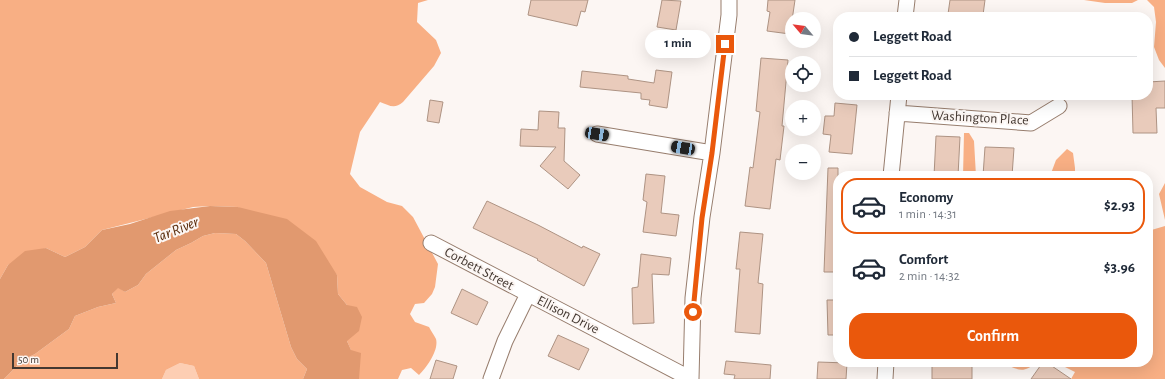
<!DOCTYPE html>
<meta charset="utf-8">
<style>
body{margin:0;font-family:"Alegreya Sans",sans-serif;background:#f2f2f3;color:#1f2937;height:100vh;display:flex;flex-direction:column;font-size:15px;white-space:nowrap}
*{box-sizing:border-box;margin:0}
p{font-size:13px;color:#747a83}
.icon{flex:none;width:22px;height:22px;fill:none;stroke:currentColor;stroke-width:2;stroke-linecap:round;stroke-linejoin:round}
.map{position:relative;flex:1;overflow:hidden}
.drawer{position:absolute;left:833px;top:171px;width:320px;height:196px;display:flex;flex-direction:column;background:#fff;border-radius:16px;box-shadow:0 4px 16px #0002}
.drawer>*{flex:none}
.banner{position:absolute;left:833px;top:12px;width:320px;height:88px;border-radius:16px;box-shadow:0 4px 16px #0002;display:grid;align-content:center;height:88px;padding:0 16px;background:#fff}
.needle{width:26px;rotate:299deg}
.fabs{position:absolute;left:785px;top:12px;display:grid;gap:8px}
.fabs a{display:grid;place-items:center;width:36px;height:36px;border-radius:50%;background:#fff;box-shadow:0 4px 16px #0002;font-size:20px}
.scale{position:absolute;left:12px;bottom:10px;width:106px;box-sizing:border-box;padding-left:4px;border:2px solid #433831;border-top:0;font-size:11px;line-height:14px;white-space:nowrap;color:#433831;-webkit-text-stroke:3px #fcf6f3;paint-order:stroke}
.end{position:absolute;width:18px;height:18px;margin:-9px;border:5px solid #ea580c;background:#fff;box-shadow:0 0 0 2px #fff}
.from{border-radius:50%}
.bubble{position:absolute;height:28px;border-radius:14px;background:#fff;box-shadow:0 4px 16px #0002;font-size:13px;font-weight:700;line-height:28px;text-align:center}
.car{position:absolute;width:12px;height:24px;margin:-12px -6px;border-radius:5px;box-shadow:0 0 3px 1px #0007;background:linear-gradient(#222 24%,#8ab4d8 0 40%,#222 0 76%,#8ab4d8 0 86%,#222 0)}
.banner b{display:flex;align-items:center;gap:14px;height:38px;font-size:15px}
.banner b+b{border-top:1px solid #e0e1e3}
.banner i{width:10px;height:10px;background:#1f2937}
ul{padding:7px 0 0;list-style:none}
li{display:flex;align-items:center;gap:12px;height:56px;margin:0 8px 6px;padding:0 8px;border:2px solid transparent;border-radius:16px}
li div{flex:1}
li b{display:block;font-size:15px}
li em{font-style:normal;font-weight:700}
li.current{border-color:#ea580c}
li>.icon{width:36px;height:36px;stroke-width:1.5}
.button{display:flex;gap:8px;margin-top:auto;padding:8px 16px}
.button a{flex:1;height:46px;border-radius:16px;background:#ea580c;color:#fff;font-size:16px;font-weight:700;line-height:46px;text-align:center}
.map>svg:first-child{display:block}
.green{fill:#fdceb3}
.forest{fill:#f8af84}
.water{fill:#e1996f}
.building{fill:#e9cbbb;stroke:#ae9383}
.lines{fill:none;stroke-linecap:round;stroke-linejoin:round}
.minor-casing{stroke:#977d6d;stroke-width:17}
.minor{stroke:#fff;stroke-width:15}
.route{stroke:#ea580c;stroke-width:5}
.labels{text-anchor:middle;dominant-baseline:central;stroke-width:4;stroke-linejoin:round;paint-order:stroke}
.street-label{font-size:14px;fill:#433831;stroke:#fcf6f3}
.water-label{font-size:15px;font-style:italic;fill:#562807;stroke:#fcf6f3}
</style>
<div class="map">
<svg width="1165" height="379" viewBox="0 0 1165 379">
<rect width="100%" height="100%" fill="#fcf6f3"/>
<path class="green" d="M180,363L194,366L199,379H162L166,370Z"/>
<path class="forest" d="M0,0H428L418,3L417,22L436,40L441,53L434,66L403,102C394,110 389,105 380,102L360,132L350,174L360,187L387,202L402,206L413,217L438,264L435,287L432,294L424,303L415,304L410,314L415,322L429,327C431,331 434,335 436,339C439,350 427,367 419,375L411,368L402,370L398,379H359V369L347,341V305L338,294L337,275L238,207L210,206L193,207L102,230L85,247L65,257L46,248L8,265L0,279Z
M1084,0H1138L1132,3H1105Z
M1147,0H1165V68L1159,60L1154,47L1156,22L1154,7Z
M964,133H969L974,141L976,176H963Z
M1067,149L1073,153L1075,168V176H1050L1056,160Z
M1165,183V220L1159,194Z
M1165,226V379H1071L1075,372L1055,362H1148V231Z
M215,233L236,234L245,241L266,263L291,347L297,359L307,369L303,379H199L194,366L180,363L166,370L162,379H4L23,360L35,354L69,329L75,316L98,307L116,303L112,294L118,287L125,292L138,285L146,274L176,250L191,243L203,236Z
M1000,362H1036C1023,376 1015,368 1000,362Z"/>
<path class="water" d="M210,206L238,207L287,219L316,241L337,275L338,294L347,305L357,307L362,317L359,331L347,341L351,350L361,353L359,379H303L307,369L297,359L291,347L266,263L245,241L236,234L215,233L203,236L191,243L176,250L146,274L138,285L125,292L118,288L112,294L116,303L98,307L75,316L69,329L35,354L23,360L4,379H0V279L8,265L25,251L46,248L65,257L85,247L102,230L130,224L170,211Z"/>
<path class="building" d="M531,0H588L585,12L581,11L577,26L528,15Z
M662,0L681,1L676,30L657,27Z
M768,0H795L790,34L767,31L770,12L767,11Z
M950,0H985L983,15L969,13L968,17L948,14Z
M761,58L788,60L782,126H784L780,160L776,159L770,209L745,206L750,167L753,168L760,112L756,111Z
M656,70L672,72L667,108L649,105L650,100L641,99V93L580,87L582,71L628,76V79L654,83Z
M1165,81V108H1156L1157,133H1133L1132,95H1148V82Z
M430,100L443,102L439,123L427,121Z
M835,103L857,105L852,154L829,152L831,135L823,134L825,116H834Z
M539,111L559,112L558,128H565L564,161L580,175L568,189L540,166L556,147L520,146L521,129L538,130Z
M936,136L960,137L958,176H934Z
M985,147L1014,148L1012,176H983Z
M828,168H838V272H824Z
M646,174L665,176L661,213L679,215L676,236L643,232L647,202L643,200Z
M487,201L538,225L582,248L583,246L600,254L584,286L537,260L538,259L473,228Z
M740,232L763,234L758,283L763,284L760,334L735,332L740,269H736Z
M641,254L671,258L669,275L652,274L654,323L633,324L632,288L638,287Z
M462,289L488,302L477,325L451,313Z
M827,300H838V335H828Z
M558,335L589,349L579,370L548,356Z
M436,360L457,366L453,379H430Z
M726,361L771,365L770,379H734L735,375L724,374Z
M818,362L847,363L846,379H817Z
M932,362H972V379H932Z
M1043,362H1046L1071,379H1031Z"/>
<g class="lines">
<defs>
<path id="minor" d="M905,17L907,0
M897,113L1031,123L1059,106
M597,134L712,153
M891,176L899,95
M431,243L691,379
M491,379L505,341L528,294
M691,379L693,298L702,217L712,153L729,15V0
M885,379L886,362"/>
</defs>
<use href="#minor" class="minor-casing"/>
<use href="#minor" class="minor"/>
</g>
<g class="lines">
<path class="route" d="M693,312L702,218L712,153L725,44"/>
</g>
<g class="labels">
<g class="street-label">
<text transform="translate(980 118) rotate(3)">Washington Place</text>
<text transform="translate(479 269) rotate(28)">Corbett Street</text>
<text transform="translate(568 315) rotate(27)">Ellison Drive</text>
</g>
<g class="water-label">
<text transform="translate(176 230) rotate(-22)">Tar River</text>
</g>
</g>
</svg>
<div class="fabs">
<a><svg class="needle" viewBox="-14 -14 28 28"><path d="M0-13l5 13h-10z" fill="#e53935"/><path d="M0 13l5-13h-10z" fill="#747a83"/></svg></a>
<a><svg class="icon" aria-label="locate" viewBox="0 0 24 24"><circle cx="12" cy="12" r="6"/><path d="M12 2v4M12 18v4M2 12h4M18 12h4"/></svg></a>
<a>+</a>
<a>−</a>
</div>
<div class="scale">50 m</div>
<i class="end from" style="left:693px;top:312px"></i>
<i class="end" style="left:725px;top:44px"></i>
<div class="bubble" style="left:645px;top:30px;width:66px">1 min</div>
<i class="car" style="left:597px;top:134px;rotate:99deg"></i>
<i class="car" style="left:683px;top:148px;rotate:280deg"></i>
<div class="banner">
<b><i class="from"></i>Leggett Road</b>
<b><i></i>Leggett Road</b>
</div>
<section class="drawer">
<ul>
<li class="current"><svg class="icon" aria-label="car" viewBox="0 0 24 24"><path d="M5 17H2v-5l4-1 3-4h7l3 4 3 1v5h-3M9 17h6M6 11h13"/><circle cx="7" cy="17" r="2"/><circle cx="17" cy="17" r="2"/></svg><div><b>Economy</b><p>1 min · 14:31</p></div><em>$2.93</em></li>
<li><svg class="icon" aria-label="car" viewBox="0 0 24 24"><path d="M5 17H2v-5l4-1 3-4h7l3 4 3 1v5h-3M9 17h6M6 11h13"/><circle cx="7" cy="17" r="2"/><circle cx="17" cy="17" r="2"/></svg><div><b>Comfort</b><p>2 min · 14:32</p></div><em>$3.96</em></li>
</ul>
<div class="button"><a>Confirm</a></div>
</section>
</div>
